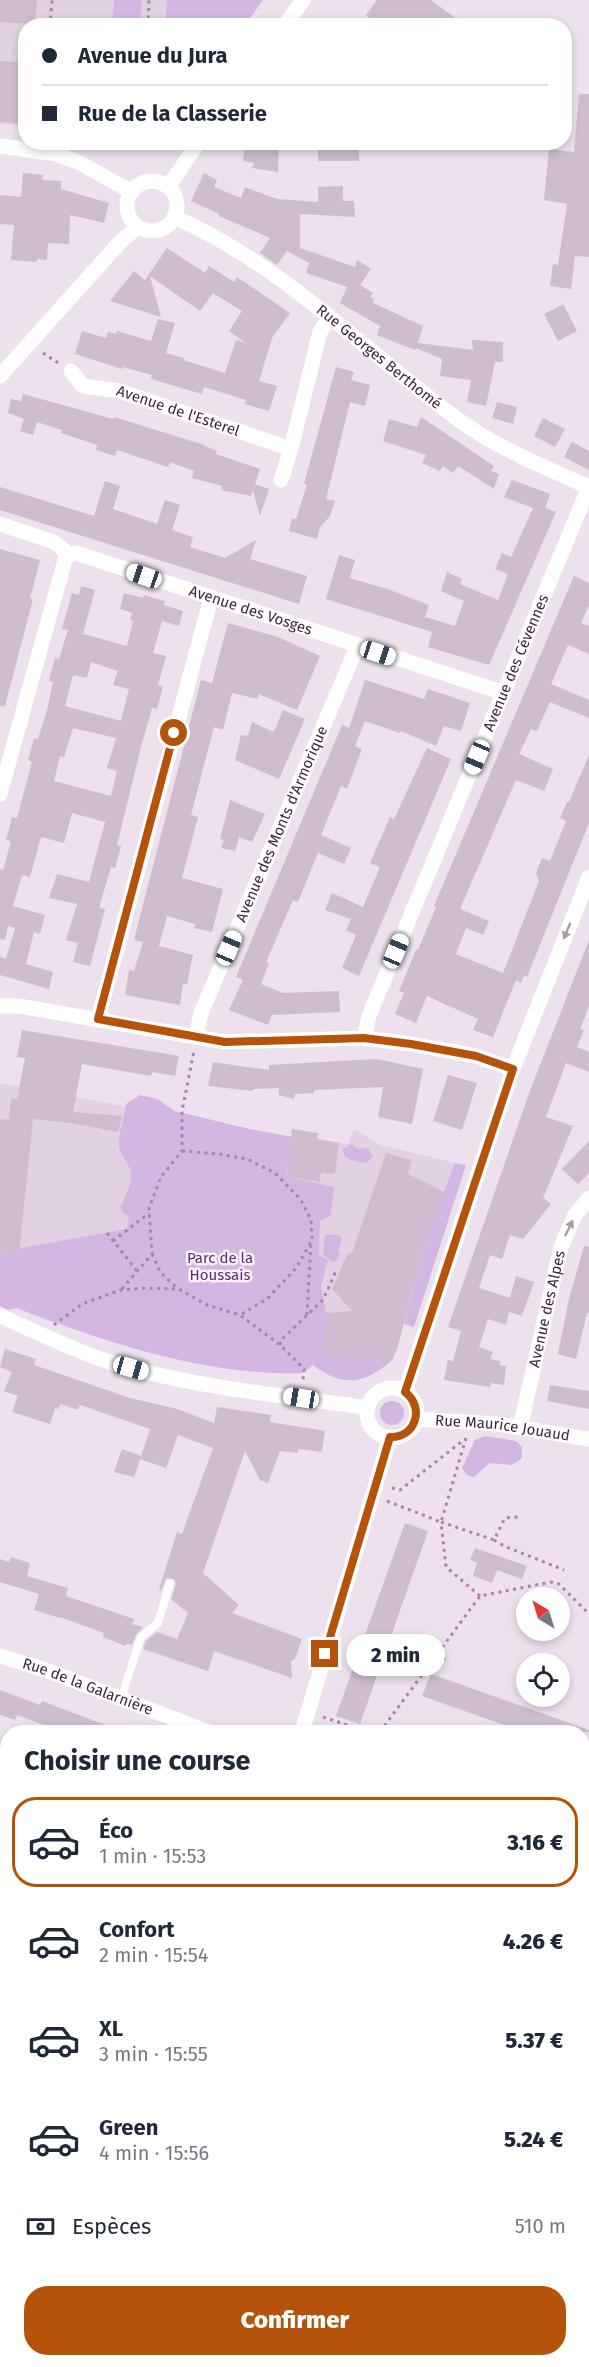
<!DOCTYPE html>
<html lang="fr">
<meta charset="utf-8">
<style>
body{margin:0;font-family:"Fira Sans",sans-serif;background:#f6f6f7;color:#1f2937;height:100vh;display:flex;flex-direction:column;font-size:22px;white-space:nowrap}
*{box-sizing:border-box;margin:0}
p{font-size:20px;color:#747a83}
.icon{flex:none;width:33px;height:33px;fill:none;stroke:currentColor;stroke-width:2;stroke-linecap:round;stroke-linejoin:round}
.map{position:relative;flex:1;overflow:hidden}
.sheet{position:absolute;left:0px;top:1725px;width:590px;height:642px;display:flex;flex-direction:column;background:#fff;border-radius:24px 24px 0 0;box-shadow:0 3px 9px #0003}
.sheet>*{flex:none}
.hud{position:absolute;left:18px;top:18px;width:554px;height:132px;border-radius:24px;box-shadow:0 3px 9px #0003;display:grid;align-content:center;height:132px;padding:0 24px;background:#fff}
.needle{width:39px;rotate:322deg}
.buttons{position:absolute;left:516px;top:1587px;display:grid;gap:12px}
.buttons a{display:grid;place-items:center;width:54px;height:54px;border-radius:50%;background:#fff;box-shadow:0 3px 9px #0003;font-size:30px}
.end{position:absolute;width:27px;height:27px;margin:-14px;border:8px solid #b45309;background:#fff;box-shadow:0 0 0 3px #fff}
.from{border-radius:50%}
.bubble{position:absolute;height:42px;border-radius:21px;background:#fff;box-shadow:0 3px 9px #0003;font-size:20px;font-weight:800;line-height:42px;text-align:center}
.car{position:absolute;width:18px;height:36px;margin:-18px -9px;border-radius:8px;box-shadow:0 0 4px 2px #0007;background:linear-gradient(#fff 24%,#345 0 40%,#fff 0 76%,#345 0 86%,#fff 0)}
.hud b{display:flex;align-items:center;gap:21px;height:57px;font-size:22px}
.hud b+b{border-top:2px solid #e0e1e3}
.hud i{width:15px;height:15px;background:#1f2937}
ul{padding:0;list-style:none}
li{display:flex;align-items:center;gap:18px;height:90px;margin:0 12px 9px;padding:0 12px;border:3px solid transparent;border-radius:24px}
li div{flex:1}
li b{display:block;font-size:22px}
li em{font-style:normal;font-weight:800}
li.selected{border-color:#b45309}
li>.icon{width:54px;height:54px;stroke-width:1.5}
h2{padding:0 24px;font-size:27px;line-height:72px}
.pay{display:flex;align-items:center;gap:15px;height:66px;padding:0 24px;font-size:22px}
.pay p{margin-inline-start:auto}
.button{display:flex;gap:12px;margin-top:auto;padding:12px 24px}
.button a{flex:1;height:69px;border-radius:24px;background:#b45309;color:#fff;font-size:24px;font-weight:800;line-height:69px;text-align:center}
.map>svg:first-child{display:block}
.built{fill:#e0d2e1}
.green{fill:#d1b7e1}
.building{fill:#cdbdce;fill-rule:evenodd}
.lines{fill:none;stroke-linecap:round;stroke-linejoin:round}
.path{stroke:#b47eb2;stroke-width:3;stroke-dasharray:3 4.5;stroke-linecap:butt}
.lane{stroke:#fff;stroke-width:8}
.street{stroke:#fff;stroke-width:15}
.oneway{fill:#a99aa8}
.route{stroke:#b45309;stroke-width:8}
.labels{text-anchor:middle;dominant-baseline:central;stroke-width:5;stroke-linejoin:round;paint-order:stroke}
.street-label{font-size:15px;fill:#401f3d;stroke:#f8f2f9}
.park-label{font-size:15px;fill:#65257b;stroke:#f8f2f9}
</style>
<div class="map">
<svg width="589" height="2367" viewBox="0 0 589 2367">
<rect width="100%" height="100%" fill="#ece1ed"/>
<path class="built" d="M0,0H263L245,25L26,26L25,126L0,123Z
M0,1083L133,1108L135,1182L127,1229L20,1248L19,1254L0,1252Z
M354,1129L380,1145L455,1163L427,1235L397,1349L392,1360L323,1357L326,1313L321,1287L328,1261L319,1255L320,1221L331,1215L287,1177L288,1161L330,1141L348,1144Z"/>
<path class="green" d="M114,0H142L140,25H112Z
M167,0H263L245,25H165Z
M140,1095L158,1099L174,1111L250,1129L298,1138L295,1162H288L287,1177L334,1187L331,1215L320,1221L319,1255L328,1260L321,1287L326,1313L324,1356L392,1360C365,1384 343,1388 313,1365L303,1373C204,1376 109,1343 16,1308L9,1310L0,1306V1252L19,1254L20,1248L127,1229L129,1216L123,1213L120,1207C126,1195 135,1180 129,1167C126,1159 120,1155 119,1146C118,1132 125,1118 126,1104Z
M352,1144L358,1149L368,1148L373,1157L366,1163C356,1160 343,1161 343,1149Z
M455,1163L466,1165L414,1327L404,1324L427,1235Z
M325,1235H339L342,1239L338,1251L340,1255L335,1262H333L323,1255Z
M380 1413a12 12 0 1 1 24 0a12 12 0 1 1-24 0Z
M485,1436L516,1441L522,1447V1458L512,1465L490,1463L474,1477L467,1475L462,1468L475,1440Z"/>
<path class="building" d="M0,0H37L35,24L0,22Z
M377,0H431L466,26H380L366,15Z
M0,61L26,63V118L19,117L18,123L0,122Z
M579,94H589V257L575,256L571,289L550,286L553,264L558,265L567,204L544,200L549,149L574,152Z
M245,142H279L278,172L252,168L254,163L243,161Z
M318,142H335V148H359V161H318Z
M23,173L43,175L42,180L61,181V189L109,203L104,223L70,215L69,244L48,243L47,260L37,259V262L11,260L14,225L0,224V195L21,197Z
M204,173L217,180L214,187L241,198L245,187L277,199L318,202V187L343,186V201H354L355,217L300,214V248L355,267L357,260L371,269L360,285L373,293L370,297L374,299L373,303L423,326L418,343L473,350L472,340L503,342V362H495L486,406L467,402L471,380L440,376L442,359L416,348L415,350L377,335L380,326L340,303L347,287L306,273L309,263L287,251L277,265L260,253L270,238L219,216V214L191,201Z
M167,248L205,273L209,266L234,282L237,277L290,313L272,338L259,381L277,386L269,411L245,404L246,400L204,387L202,394L151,379L152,375L123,367L122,369L75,354L82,331L106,338L108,332L116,334L117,331L151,341L158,319L175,323L166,353L184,358L183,360L225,373L236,340L246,343L229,331L242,311L213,293L200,311L150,276L161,317L110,301L134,271L145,280Z
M563,304L577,331L558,341L544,314Z
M336,367L354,372L351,380L370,385L365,406L350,402L326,499L335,501L330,516L320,527L317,539L289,531L292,518L296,519L307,485L304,484Z
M23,394L113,419L114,417L201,444L217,451L216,454L260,469L255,484L269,489L260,516L253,490L251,496L221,490L222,486L192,478L194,471L170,462L168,467L117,450L115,456L96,450L97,445L61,433L62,430L37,422L33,435L20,431L24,419L8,413L11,399L21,401Z
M497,402L517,407L513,424L492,418Z
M421,417L494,466L491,471L499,474L494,489L458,466L453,473L443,466L440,471L422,463L426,455L383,441L389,419L417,427Z
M543,418L565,429L555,447L534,436Z
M572,442L589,451V470L564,457Z
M512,480L550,494L545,508L556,512L489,665L428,647L432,632L326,599L339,555L355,560L350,578L390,590L429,605L425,617L455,626L464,601L441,591L447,572L462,579L460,584L498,600L508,574L495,569L502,553L511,557L533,508L504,497Z
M105,481L120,486L113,509L157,524L165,500L180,505L172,530L193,537L190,547L225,558L256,540L250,559L307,576L299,604L0,510V487L94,516Z
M0,549L40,560L30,599H33L5,706H0Z
M574,576L589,583V605L581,623L589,626V654L568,645L551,684L589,700V718L550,702L537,731L531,729L519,754L553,769L544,791L516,780L460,909L489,921L483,935L466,928L456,954L503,973L539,881L536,873L542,858L550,861L566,821L560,818L567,802H569L589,755V823L527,977L524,975L521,983L516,980L493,1037L473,1030L478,1019L427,996L416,1023L395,1014L404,993L399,991L416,950H418L436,907L434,906Z
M81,586L95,590L83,634L127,646L133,621L130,620L132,613L120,609L124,593L143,598L144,595L154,598L165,601L164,605L183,611L179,626L162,621L153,653L166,656L158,685L163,686L157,709L152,708L141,747L117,845L121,846L115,868L111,867L99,908L105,909L90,966L73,962L78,943L66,940L77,904L49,898L57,874L89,882L105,822L72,813L64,843L41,837L30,877L22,875L13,906L45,915L40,934L34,932L26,964L53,972L49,989L0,975V957L6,959L15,928L8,926L5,940L0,939V869L3,870L11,841L6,840L9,829L12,817L17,818L32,762L28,760L34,738L38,739L47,710L53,682L49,681L55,658L59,659L68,630L62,629L72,593L79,595ZM91,662L118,671L113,685L129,689L121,721L65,706L73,675L87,678ZM73,728L116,738L107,768L117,771L111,796L54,781L60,756L64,757Z
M228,623L278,637L320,656L297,710L259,694L258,699L232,693L223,730L214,727L191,815L198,817L182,878L223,889L212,932L194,928L195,924L167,916L159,946L193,955L187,984H183L180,1005L125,995L129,970L134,971L143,942L134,940L201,680L212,683Z
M365,680L424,699L428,689L470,703L461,731L444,726L436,746L401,731L400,733L365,721L355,746L362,749L347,789L341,786L321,835L351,848L344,864L318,853L298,902L293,900L266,962L269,963L261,984L283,993L339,991L340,1012L272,1015L268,1025L229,1010L243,980L236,977L342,725L349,728Z
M283,710L305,719L279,779L235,760L241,735L248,736L252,722L274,732Z
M427,748L451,759L359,976L342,968L356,935L346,930L351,919L325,910L332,893L363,907L380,867L370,863L390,817L394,819Z
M230,800L265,814L252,842L239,837L235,851L221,848L224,840L220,839Z
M589,940V1006L580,1029L584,1030L577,1047L589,1052V1072L566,1063L546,1117L573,1126L543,1198L551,1204L523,1239L510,1235L502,1259L490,1255L479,1288L510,1298L516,1276L534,1282L522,1316L509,1312L506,1325L488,1319L479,1347L493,1352L490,1359L500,1361V1365L506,1366L504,1385L491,1383L490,1387L444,1380L448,1360L453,1361L461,1331L448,1327L528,1096Z
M22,1030L179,1056L175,1076L152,1072L151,1076L82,1064L73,1112L122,1116L118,1132L71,1123L33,1119L19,1254L0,1252V1119L9,1120L11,1098L17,1099L25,1058L17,1057Z
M377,1059L423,1069L412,1124L378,1117L383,1087L314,1090V1093L295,1094L294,1099L279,1095V1088L253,1089V1091L208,1086L213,1062L269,1070V1065Z
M448,1075L477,1083L462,1130L433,1121Z
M292,1129L318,1133L317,1139L339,1143L335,1174L321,1173L320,1182L287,1177Z
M589,1141V1173L578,1184L562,1169Z
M386,1153L411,1160L408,1174L445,1192L427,1235L397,1349L392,1360L323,1357L326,1313L352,1311L332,1289L348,1253H352Z
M584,1246L589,1247V1313H587L576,1359L558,1354L569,1299Z
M5,1349L36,1359L34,1365L130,1398L177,1409L214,1423L217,1407L271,1415L270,1422L325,1431L322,1452L298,1449V1453L280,1451L268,1483L260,1480L245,1451L203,1573L239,1605L232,1613L302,1639L295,1659L291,1661L292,1678L214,1651L208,1671L143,1649L146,1641L157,1632L177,1639L188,1613L171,1599L176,1584L174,1579L166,1578L161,1591L159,1590L177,1532L182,1534L213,1448L178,1435L166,1468L140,1459L141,1457L134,1477L114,1472L122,1449L141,1456L150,1429L80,1405L78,1410L61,1404L58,1409L55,1408L50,1424L12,1412L18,1396L4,1391L12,1372L0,1367Z
M550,1385L589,1391V1409L547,1401Z
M405,1523L428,1531L360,1724L336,1716Z
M475,1548L527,1566L522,1579L497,1570L492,1583L473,1576L477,1563L470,1560Z
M11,1557L30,1563L27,1576L68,1588L66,1596L134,1619L132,1624L143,1627L136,1635L132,1645L126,1644L125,1646L103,1637L104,1633L60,1617V1618L34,1610L39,1594L0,1582V1559L9,1562Z
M431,1674L589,1730V1732H524L422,1696Z
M0,1690L40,1705L42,1701L124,1732H63L17,1715L15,1720L0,1715Z"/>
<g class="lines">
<path class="path" d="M50,26L52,0
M148,26L149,0
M43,353L60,364
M182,1151L219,1154L247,1159L275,1173L301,1200L311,1220L312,1240L297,1267L267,1299L240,1315
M107,1233L137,1271
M113,1241L149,1213
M152,1254L161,1273L177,1288
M122,1289L152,1254L149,1208L161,1177L182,1151V1111L194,1051
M307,1315L311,1242
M54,1325L82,1304L121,1290L145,1288L179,1289L207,1305L240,1315L280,1345L304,1369L303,1380
M280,1345L281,1340L323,1300L336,1271
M392,1488L400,1490L465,1439
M387,1501L441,1522L466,1438
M494,1540L504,1546L564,1570
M480,1596L446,1567L441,1522L494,1540L505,1518L518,1517
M435,1658L449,1660
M323,1717L368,1732
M380,1732L480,1596L551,1582L559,1584L589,1614"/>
<path class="lane" d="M121,1699L141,1637L158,1623L170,1583"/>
<g class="street">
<path d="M284,26L303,0"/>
<path d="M0,146L56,154L80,163L132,192"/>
<circle cx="152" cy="206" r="25"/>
<path d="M168,187L199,142"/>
<path id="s1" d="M174,217C276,261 364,349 452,415C494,447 542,466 589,487"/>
<path id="s2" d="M71,371L83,386L120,391L291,449L320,332L330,317"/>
<path d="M0,376L121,241L138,227"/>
<path d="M281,480L291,449"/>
<path id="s3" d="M0,524L54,542L69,554L76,553L504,693"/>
<path d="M0,794L65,560L69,554"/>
<path d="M0,1006H19L225,1042L364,1038L411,1044L476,1056L513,1069"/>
<path d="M98,1019L211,598"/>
<path id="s4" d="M196,1037L201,1013L357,647"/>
<path id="s5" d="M364,1038L369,1016L589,487"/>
<path d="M0,1316C37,1332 72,1350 110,1362C193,1388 282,1395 368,1408"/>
<circle cx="392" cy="1413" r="25"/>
<path d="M405,1392L513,1069L589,877"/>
<path id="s6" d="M416,1419L497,1424L589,1439"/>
<path id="s7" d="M520,1428L561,1247L575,1215L589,1198"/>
<path id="s8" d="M0,1656L43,1669L209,1732"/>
<path d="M302,1732L390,1437"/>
<path d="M0,1829L8,1832"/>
<path d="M582,1872L589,1875"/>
<path d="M0,2024L8,2027"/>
<path d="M582,2073L589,2075"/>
<path d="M0,2214L8,2216"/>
<path d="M582,2255L589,2243"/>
<path d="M113,2367L116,2360"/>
<path d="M547,2367V2360"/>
</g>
</g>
<defs><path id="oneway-solid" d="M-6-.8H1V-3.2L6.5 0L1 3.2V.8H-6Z" transform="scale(1.5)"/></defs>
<g class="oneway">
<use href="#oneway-solid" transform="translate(567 931) rotate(112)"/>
<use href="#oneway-solid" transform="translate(569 1228) rotate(-64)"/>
</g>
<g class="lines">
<path class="route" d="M174,733L98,1019L225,1042L364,1038L411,1044L476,1056L513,1069L405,1392C425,1407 416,1438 390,1437L325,1654"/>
</g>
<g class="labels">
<g class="street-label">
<text stroke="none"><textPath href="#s1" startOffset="249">Rue Georges Berthomé</textPath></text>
<text stroke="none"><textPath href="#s2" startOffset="118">Avenue de l'Esterel</textPath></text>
<text stroke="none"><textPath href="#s3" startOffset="267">Avenue des Vosges</textPath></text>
<text stroke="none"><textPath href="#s5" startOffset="405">Avenue des Cévennes</textPath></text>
<text stroke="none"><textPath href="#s4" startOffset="230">Avenue des Monts d'Armorique</textPath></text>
<text stroke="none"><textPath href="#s7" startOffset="122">Avenue des Alpes</textPath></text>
<text stroke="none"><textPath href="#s6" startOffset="87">Rue Maurice Jouaud</textPath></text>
<text stroke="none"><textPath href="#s8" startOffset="93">Rue de la Galarnière</textPath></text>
</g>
<g class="park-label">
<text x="220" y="1258">Parc de la<tspan x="220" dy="17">Houssais</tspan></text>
</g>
</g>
</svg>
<div class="buttons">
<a><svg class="needle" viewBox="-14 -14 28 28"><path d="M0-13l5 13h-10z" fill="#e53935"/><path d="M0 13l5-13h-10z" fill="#747a83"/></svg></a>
<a><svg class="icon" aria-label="locate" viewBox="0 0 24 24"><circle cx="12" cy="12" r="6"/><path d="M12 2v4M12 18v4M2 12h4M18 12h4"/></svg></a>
</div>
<i class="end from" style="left:174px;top:733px"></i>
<i class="end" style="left:325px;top:1654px"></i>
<div class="bubble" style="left:346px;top:1634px;width:99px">2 min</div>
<i class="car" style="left:144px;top:576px;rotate:289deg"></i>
<i class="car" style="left:378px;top:653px;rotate:108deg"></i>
<i class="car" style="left:477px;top:757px;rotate:203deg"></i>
<i class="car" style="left:229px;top:948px;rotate:23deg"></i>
<i class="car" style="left:396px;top:951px;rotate:23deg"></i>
<i class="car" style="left:131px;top:1368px;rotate:106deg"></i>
<i class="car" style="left:301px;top:1398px;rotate:279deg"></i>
<div class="hud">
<b><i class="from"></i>Avenue du Jura</b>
<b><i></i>Rue de la Classerie</b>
</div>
<section class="sheet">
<h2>Choisir une course</h2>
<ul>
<li class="selected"><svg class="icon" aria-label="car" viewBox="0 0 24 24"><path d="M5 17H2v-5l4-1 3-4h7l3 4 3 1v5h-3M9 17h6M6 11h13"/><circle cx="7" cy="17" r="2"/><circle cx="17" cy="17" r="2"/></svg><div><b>Éco</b><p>1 min · 15:53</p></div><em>3.16 €</em></li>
<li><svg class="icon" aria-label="car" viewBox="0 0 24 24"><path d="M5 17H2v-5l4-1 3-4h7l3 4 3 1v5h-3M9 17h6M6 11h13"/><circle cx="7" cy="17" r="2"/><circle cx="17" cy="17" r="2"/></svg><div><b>Confort</b><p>2 min · 15:54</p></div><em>4.26 €</em></li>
<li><svg class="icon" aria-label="car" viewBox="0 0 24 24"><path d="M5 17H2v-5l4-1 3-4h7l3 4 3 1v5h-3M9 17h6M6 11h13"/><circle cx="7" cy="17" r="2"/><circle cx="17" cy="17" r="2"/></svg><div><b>XL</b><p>3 min · 15:55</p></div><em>5.37 €</em></li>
<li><svg class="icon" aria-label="car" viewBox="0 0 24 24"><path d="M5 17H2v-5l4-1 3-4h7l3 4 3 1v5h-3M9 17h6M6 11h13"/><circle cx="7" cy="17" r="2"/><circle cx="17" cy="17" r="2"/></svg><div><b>Green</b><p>4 min · 15:56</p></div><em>5.24 €</em></li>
</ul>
<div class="pay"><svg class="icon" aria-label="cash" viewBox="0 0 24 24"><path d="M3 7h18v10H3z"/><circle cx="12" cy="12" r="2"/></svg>Espèces<p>510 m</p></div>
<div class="button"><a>Confirmer</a></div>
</section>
</div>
